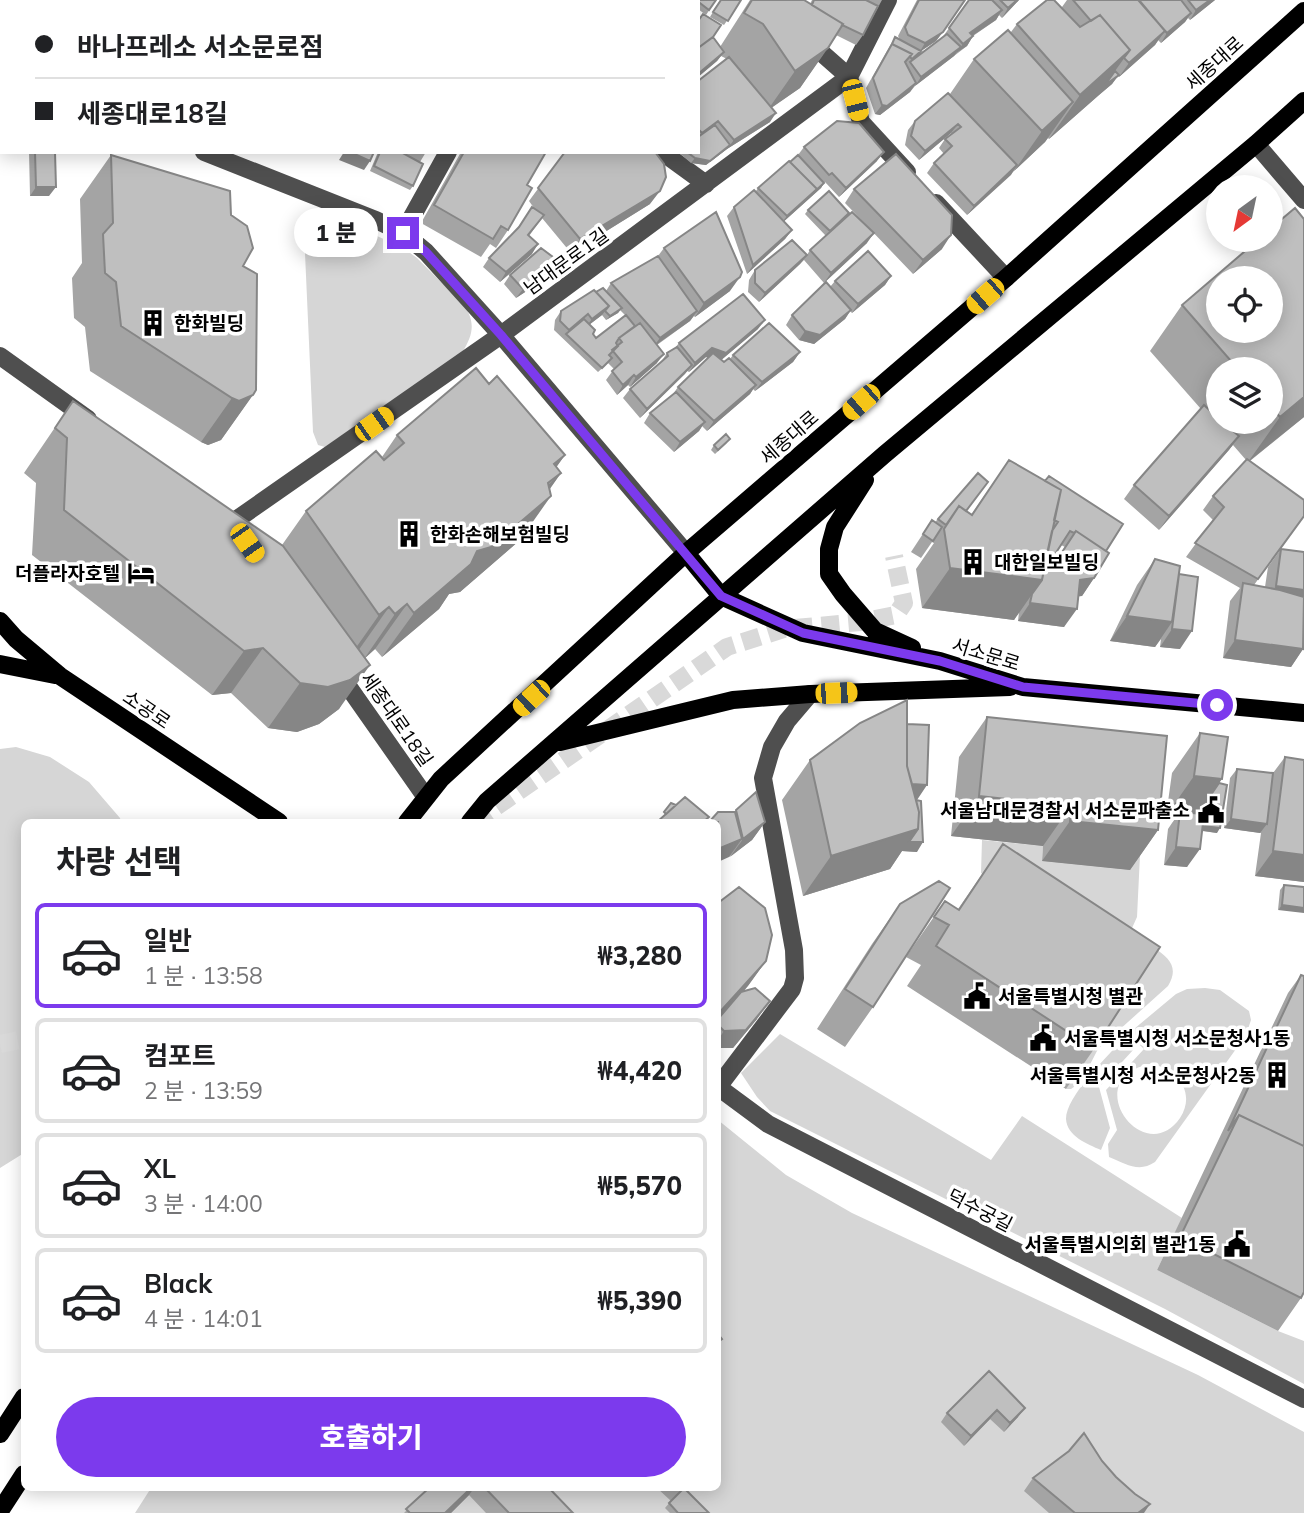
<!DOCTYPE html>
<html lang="ko">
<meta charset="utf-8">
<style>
body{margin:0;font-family:Mulish,"Noto Sans KR",sans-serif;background:#f2f2f2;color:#202124;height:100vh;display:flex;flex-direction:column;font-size:26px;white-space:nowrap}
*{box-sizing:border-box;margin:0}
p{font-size:23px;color:#757577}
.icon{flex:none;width:38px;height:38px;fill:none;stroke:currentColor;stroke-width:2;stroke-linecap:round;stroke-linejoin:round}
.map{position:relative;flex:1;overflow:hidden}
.side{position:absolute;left:21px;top:819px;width:700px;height:672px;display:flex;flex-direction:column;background:#fff;border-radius:10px;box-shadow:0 4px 18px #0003}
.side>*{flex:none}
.guide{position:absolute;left:0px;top:0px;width:700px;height:154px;box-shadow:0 4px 18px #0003;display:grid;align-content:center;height:154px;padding:0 35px;background:#fff}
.needle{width:46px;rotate:213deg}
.buttons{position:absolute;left:1206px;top:175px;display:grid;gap:14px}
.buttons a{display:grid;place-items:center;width:77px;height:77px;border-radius:50%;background:#fff;box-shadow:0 4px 18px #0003;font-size:35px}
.end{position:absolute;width:32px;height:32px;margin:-16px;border:9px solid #7c3aed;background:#fff;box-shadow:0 0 0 4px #fff}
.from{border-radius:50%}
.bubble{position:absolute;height:49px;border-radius:24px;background:#fff;box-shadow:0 4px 18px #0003;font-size:23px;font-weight:800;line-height:49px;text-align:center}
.car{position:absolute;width:21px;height:42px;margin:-21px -10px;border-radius:9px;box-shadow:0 0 5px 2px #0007;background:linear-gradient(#f5c518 24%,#345 0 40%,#f5c518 0 76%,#345 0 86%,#f5c518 0)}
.guide b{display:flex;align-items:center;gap:24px;height:66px;font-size:26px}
.guide b+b{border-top:2px solid #e0e0e0}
.guide i{width:18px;height:18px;background:#202124}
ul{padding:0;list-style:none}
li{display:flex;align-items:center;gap:21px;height:105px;margin:0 14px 10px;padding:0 21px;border:4px solid #e0e0e0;border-radius:10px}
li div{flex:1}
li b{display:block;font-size:26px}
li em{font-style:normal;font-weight:800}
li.selected{border-color:#7c3aed}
li>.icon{width:63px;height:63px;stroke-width:1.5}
h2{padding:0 35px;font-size:32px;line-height:84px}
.button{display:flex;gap:14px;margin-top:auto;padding:14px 35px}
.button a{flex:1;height:80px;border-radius:42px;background:#7c3aed;color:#fff;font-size:28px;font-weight:800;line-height:80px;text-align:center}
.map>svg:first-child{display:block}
.green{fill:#d6d6d6;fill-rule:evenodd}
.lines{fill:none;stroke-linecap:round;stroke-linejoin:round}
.minor-tunnel{stroke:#d9d9d9;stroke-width:18;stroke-dasharray:18 9;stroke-linecap:butt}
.minor{stroke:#4f4f4f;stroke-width:18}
.major{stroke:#000;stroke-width:18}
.wall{fill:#a4a4a4;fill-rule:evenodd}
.shaded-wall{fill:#868686}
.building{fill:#bfbfbf;stroke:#868686;stroke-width:2;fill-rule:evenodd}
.route{stroke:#7c3aed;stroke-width:9}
.labels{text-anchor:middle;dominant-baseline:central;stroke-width:7;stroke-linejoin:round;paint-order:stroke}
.street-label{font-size:19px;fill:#000;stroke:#fff}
.poi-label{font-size:19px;font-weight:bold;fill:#000;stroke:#fff;text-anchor:start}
</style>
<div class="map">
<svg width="1304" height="1513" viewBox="0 0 1304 1513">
<rect width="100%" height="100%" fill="#fff"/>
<path class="green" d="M322,212L402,247L417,258L464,305C476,323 473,335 462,353L325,447L318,445L313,432L304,231C306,221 310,213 322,212Z
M16,747L50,757L89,782L120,818L121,822H24V1153L0,1168V749Z
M982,840L1043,846L1042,861L1129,870L1140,855L1137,917L1128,937L1092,940L981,873Z
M1154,948C1170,958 1179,968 1168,986L1098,1049L1081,1082L1071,1089H1066L1132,987Z
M1205,988L1220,990L1249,1011L1251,1020L1246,1035L1155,1162C1139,1173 1126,1164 1109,1157L1108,1144L1117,1130L1106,1090L1144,1049L1128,1034L1176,994L1187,989ZM1150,1064C1176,1067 1197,1092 1180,1118C1144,1170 1077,1079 1150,1064Z
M780,1034L991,1160L1022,1116L1182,1218L1157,1270L1278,1331L1304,1341V1384L1165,1309L770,1111L757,1097L741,1073Z
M1123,1039L1134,1049L1099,1087L1110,1128L1101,1150C1087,1144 1067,1136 1066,1119C1066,1096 1108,1056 1123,1039Z
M718,1120L786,1175L852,1213L1198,1375L1304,1432V1513H135L151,1488H718Z"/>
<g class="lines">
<path class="minor-tunnel" d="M474,822L727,647L784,629L861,622L896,615L904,603L894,556
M0,1044L24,1039"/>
<path class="minor" d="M432,0L436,2
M260,2L261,0
M532,2L533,0
M807,40L849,77L861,122L907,172
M0,71H2
M1256,144L1304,200
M204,152L376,220L403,233L426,252L501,335L686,553
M662,152L706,184
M936,203L1006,278
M403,233L448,152
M0,356L88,419
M233,522L501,335L849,77L888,0
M338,672L425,796
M718,1087L768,1124L1304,1399
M718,1087L792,989L795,978L794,950L763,778L772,747L787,721L810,694"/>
<path class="major" d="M865,480L835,527L829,549V574L843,594L875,631L912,648
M686,553L721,596L803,633L940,661L1023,687L1304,713
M0,621L16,639L60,676L279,822
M0,664L55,675
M560,742L733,700L810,694L1010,687
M407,822L441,779L686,553L1006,278L1304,11
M470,822L487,801L885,454L1256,144L1304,101
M0,1434L24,1397
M0,1511L24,1474"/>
</g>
<path class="wall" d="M460,0H516L515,2H463Z
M605,0H669L668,2H604Z
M694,0H716L706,15L698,9V2H693Z
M720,0H741L724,25L710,17Z
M750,0H804L810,4L812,0H882L863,35L856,45L836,35L800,88L772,107L770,122L727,149L706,165L691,163L678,152H698V81L727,59L721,56L717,61L698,77V21L720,47Z
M917,0H965L936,41L921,51L918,56L942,38L969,0H1019L1002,18L999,15L996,20L973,36L967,46L915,86L910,92L880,115L875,114L866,88L892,42L895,37L900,40L898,36Z
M1067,0H1139V1L1140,0H1215L1190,20L1188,18L1185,22L1161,43L1158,40L1155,45L1119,77L1118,75L1112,84L1099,95L1049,139L1048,138L1045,142L967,215L927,173L934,163L944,154L939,148L945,139L952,134L951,133L919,160L905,145L908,130L915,121L950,94L974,59L1011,32L1017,24L1062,7Z
M804,147L877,161L839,197L825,182L824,183L821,188L784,221L792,230L785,239L747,274L727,216L734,207L756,191L758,188L790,162L798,155Z
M29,152H55L49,196H30Z
M378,152H426L420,162L413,186L410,190L370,171Z
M461,152H546L527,185L508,230L496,248L490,244L481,257L421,223Z
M565,152L650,204L571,253L542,218L529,236L532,254L500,282L483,267L489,258L517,229L534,208L529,201Z
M111,155L231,215L243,266L256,390L221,440L208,445L201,442L90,371L85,327L74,318L72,278L82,263L80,199Z
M854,189L942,249L913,274L845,203Z
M1295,208L1304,219V417L1250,461L1304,500V516L1254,585L1265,587L1268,567L1281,549L1304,552V643L1303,649L1291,667L1223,658L1230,601L1240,588L1186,557L1213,520L1203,510L1213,496L1246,460L1233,445L1159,530L1124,499L1134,485L1201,409L1150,351L1182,305L1258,240H1270V229ZM1218,278H1270V331H1218ZM1218,369H1270V422H1218Z
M808,210L846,217L867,243L824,283L804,260L800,264L759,302L748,292L749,280L755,270L807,255L810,250L826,236L805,214Z
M664,248L730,291L695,317L694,316L690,321L657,345V363L630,387L628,385L617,395L606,380L614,369L608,363L598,372L554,330L555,320L561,311L596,292L606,291L611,283L658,256ZM620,310L625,315L596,338L593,334L590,324L602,315L606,320L618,313Z
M554,273L516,298L504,284L510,275Z
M891,276L885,285L852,313L850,311L845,319L814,344L799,340L786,325L792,315L830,287L835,281Z
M758,329L721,360L724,362L730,359L733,355L800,352L793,362L755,391L753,389L750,394L707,431L702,426L699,431L674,452L644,423L650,413L673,394L678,387L708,358L706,357L689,372L687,371L640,418L623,398L630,389L661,362L667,353L674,349L679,343Z
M489,384L565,455L556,467L561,473L549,489L520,540L460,592L449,594L439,609L382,657L375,649L365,658L339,709L319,724L297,732L268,728L231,693L212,695L32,555L36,483L24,473L73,401L282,545L306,511L382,457L397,435Z
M727,443L715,454L711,450L714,445Z
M1009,460L1106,551L1094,578L1082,596H1078L1064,627L1018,621L1019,612L1014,620L922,608L916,569L934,543L932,542L921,558L911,552L932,520L935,522L938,519L967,511L971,515ZM1061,545L1065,547L1050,569H1045Z
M1155,559L1179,574L1180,649L1160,647L1161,639L1155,647L1110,641L1137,585Z
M987,717L1158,830L1130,870L1042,861L1043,846L951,836L959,757Z
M907,724L917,800V852L902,851L890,869L803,896L782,800L810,760Z
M1200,733L1219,783L1217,833L1202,831L1187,867L1164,865L1168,829L1176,817L1166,816L1172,773Z
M1285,757L1304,760V882L1255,876L1261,833L1224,828L1230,778L1237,769L1273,773Z
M736,810L765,822L752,840L729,857L735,812Z
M1003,844L1094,1049L1066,1089L907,986L921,965L906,957L917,941L945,901L958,909Z
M1284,885L1304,887L1278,910L1280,890Z
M718,903L766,961L743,992L757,1019L733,1048H718Z
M900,904L873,1007L845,1047L817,1029L872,944Z
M1301,975V1298L1278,1331L1157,1270L1288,993Z
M989,1371L1018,1417L1004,1432L990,1419L964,1446L941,1422L947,1413Z
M1102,1461L1144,1513H1049L1024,1491L1033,1478Z
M429,1488H549L573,1513H486L469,1495L451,1513H404Z
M657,1488H687L685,1489L709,1513H670L665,1508L671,1501Z"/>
<path class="shaded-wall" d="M1017,0H1019L1002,18L1008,8Z
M1210,0H1215L1190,20L1196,10Z
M1002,10L996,20L963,42L970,33Z
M1191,13L1185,22L1161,43L1167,33Z
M1165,31L1155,45L1119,77L1129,63Z
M943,32L936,41L921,51L918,56L909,63L919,53L925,43Z
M973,36L967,46L956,53L963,44Z
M961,47L954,56L915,86L921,77Z
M828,48L800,88L767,111L795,71Z
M1130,50L1105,85L1119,75L1112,84L1099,95L1049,139L1080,95Z
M724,52L717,61L698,77V74Z
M916,83L910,92L880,115L875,114L882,105Z
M1073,102L1045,142L1014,171L1042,131Z
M776,113L770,122L727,149L706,165L691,163L695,158L730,145L734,140Z
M718,121L712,130L698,138L702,133Z
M958,124L951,133L919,160L925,151Z
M344,152H350L370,161L364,170L339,160Z
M884,152L877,161L839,197L846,188Z
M1017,165L1011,175L967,215L974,206Z
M824,183L821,188L780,225L787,216Z
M36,187H56L49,196H30Z
M660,191L650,204L571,253L580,239Z
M792,230L785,239L747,274L753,265Z
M874,233L867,243L824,283L831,273Z
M951,235L942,249L913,274L923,260Z
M538,244L532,254L500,282L506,272Z
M807,255L800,264L759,302L765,293Z
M561,263L554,273L516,298L523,289Z
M891,276L885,285L852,313L858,304Z
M740,277L730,291L695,317L704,303Z
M609,306L602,315L585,328L592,319Z
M622,308L618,313L606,320L610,316Z
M851,310L845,319L814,344L799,340L805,331Z
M697,311L690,321L653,347L660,338Z
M765,320L758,329L719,362L706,357L689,372L695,363L712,348Z
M800,352L793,362L755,391L762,382Z
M664,354L657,363L630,387L636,377Z
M692,365L685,374L640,418L647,409Z
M634,375L628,385L617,395L623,385Z
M756,385L750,394L707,431L714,421Z
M253,395L221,440L208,445L201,442L232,398Z
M1304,397V417L1248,462L1280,417Z
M705,422L699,431L674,452L680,442Z
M1239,436L1229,450L1159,530L1169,516Z
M565,455L533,500L554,464Z
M561,473L536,509L551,496L520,540L460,592L449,594L439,609L382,657L414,613L477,551Z
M950,568L1042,580L1014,620L922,608Z
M1094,578L1082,596L1068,598L1080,580Z
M1276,586L1304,590V609L1263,604Z
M1030,603L1077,609L1064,627L1018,621Z
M407,604L375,649L364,659L395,614Z
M389,607L358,651L348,659L379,615Z
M1127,616L1172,622L1155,647L1110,641Z
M1172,629L1192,631L1180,649L1160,647Z
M1235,640L1303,649L1291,667L1223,658Z
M263,648L231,693L212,695L244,651Z
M370,665L339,709L319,724L297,732L268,728L300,683Z
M1194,776L1222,779L1194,819L1180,812L1176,817L1166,816Z
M894,783L927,785L915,803Z
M979,796L1071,806L1043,846L951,836Z
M1231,819L1267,824L1260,833L1224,828Z
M1070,821L1158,830L1130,870L1042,861Z
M765,822L752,840L730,857L743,839Z
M1201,826L1220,828L1217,833L1198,830Z
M918,829L923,842L917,852L902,851L890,869L803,896L831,856Z
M742,839L729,857L718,862V849Z
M1176,847L1200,849L1187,867L1164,865Z
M1273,851L1304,855V882L1255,876Z
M1282,905L1304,908V913L1278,910Z
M766,961L748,986L718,1020V1014Z
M770,1001L757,1019L733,1048H718V1040L724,1031Z
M1025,1408L1018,1417L1004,1432L1010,1423Z
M997,1410L990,1419L964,1446L971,1436Z
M471,1488H474L469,1495L451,1513H445Z
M1150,1504L1144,1513H1138Z"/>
<path class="building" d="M62,0H220L225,2H61Z
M281,0H362L361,2H284Z
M385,0H415L418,2H384Z
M493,0H516L515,2H496Z
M549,0H602L601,2H548Z
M609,0H644L647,2H612Z
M654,0H669L668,2H657Z
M696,0H716L709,10Z
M721,0H741L728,21L713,12Z
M752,0H804L843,24L828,48L795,71L763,24L744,13Z
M814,0H866L878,6L863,35L842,25L843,24L812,5Z
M919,0H965L943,32L925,43L908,35L905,27Z
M969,0H992L1002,10L970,33L973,36L963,44L949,28Z
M1000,0H1017L1008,8Z
M1047,0H1054L1080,27L1100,15L1130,50L1080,95L1017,24Z
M1073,0H1139L1165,31L1129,63L1124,58L1130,50L1100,15L1091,21Z
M1140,0H1181L1191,13L1167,33L1139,1Z
M1188,0H1210L1196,10Z
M703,14L721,25L713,37L698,48V21Z
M1008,30L1073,102L1042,131L974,59Z
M947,34L961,47L921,77L910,62Z
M713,37L724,52L698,74V48Z
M895,37L921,51L912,59L910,57L912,54L892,44Z
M892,44L912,54L905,62L916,83L887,106L882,105L873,78Z
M729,57L776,113L734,140L718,121L702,133L698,129V81Z
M1115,71L1119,75L1105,85Z
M948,93L1017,165L974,206L934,163L952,146L945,139L961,127L958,124L925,151L911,136L915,121Z
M837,121L859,123L884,152L846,188L832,173L829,175L804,147Z
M715,125L730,145L710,161L695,158L687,152H698V137Z
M35,152H55L56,187H36Z
M350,152H374L370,161Z
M380,152H401L423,164L413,186L374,166Z
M464,152H546L527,185L532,188L508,230L501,226L493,239L434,205Z
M565,152H655L664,164L666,177L660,191L580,239L538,188Z
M896,154L952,215L951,235L923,260L854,189Z
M111,155L230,191L231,215L247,226L253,248L243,266L257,274L256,390L253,395L239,401L232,398L121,326L116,282L105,273L103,234L113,223Z
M798,155L824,183L813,193L817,189L790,162Z
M789,161L817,189L787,216L758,188Z
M754,190L792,230L753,265L734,207Z
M829,191L849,213L830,231L808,210Z
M532,207L544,215L528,235L538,244L506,272L489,258L519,227Z
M1295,208L1304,219V397L1280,417L1270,406V369H1238L1182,305L1258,240H1270V229ZM1218,278H1270V331H1218Z
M716,212L742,272L740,277L704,303L664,248Z
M852,212L874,233L831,273L810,250Z
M792,240L807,255L765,293L755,283V270Z
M541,248L561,263L523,289L510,275Z
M868,251L891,276L858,304L835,281Z
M658,256L697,311L660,338L611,283Z
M826,282L851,310L820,335L805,331L792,315Z
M603,288L622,308L610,316L605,311L609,306L596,292Z
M594,290L609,306L592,319L588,314L569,330L560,321L561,311Z
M743,294L765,320L726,353L712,348L695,363L679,343Z
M626,315L635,326L619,338L616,343L618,346L609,355L612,358L602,368L566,334L584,319L595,330L593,334L596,338Z
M640,323L664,354L636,377L634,375L623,385L612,371L622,362L612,350L622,342L619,338Z
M769,323L800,352L762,382L733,355Z
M677,347L692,365L647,409L630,389L668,356L667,353Z
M713,353L724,362L729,358L756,385L714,421L678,387Z
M476,368L489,384L497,376L565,455L554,464L561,473L548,483L551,496L491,547L477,551L471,564L414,613L407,604L395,614L389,607L379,615L306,511L376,451L384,460L404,443L397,435Z
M676,392L705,422L680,442L650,413Z
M73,401L283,546L370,665L350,680L328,687L300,683L263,648L244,651L64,510L67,438L55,428Z
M1204,405L1218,418V422H1222L1239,436L1169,516L1134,485Z
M726,434L730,439L718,450L714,445Z
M1247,459L1304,500V516L1258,579L1195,543L1224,507L1213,496Z
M1009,460L1061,490L1042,580L950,568L944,529L959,506L972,515Z
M978,473L988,482L966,511L959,506L946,525L938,519Z
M1049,476L1123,524L1106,551L1076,531L1074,533L1070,531L1048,565L1045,563L1052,531L1058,522L1054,520L1061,490L1045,481Z
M932,520L942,527L933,541L923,534Z
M1076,531L1109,553L1094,578L1080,580L1077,609L1030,603L1032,594L1042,580L1044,569H1051Z
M1281,549L1304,552V590L1276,586Z
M1155,559L1180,566L1172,622L1127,616Z
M1179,574L1198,577L1192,631L1172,629Z
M1243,583L1280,590L1304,597L1303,649L1235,640Z
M907,700V766L919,812L918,829L831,856L810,760L860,723Z
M987,717L1167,736L1158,830L1070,821L1071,806L979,796Z
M907,724L929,725L927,785L912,784L907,766Z
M1200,733L1228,737L1222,779L1194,776Z
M1285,757L1304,760V855L1273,851Z
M1237,769L1273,773L1267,824L1231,819Z
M1219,783L1227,785L1220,828L1203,826L1204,805Z
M756,792L765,822L743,839L736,810Z
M685,797L709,817L703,822H657Z
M916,800L921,801L923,842H909L918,829L919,812Z
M671,803L676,805L666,814L664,812Z
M718,812H735L742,839L718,849V822H709Z
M1180,812L1204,814L1200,849L1176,847Z
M1003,844L1160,947L1094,1049L936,946L949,925L934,917L945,901L959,910Z
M939,881L950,888L873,1007L845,989L900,904Z
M1284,885L1304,887V908L1282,905Z
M739,887L765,908L772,935L766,961L718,1014V903Z
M1301,975L1304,976V1146L1239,1115L1228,1131Z
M755,988L770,1001L746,1030L724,1031L718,1025V1019L741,992Z
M1239,1115L1304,1146V1292L1301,1298L1180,1237Z
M718,1334L722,1339L718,1342Z
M989,1371L1025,1408L1010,1423L997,1410L971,1436L947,1413Z
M1084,1433L1102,1461L1116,1477L1135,1494L1150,1504L1138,1513H1075L1033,1478L1069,1451Z
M429,1488H471L445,1513H410L406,1509Z
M485,1488H549L573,1513H509Z
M684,1488L709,1513H678L669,1503Z"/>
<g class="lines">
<path class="route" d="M403,233L426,252L501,335L721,596L803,633L940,661L1023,687L1217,705"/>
</g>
<defs>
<symbol id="building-bare" viewBox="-9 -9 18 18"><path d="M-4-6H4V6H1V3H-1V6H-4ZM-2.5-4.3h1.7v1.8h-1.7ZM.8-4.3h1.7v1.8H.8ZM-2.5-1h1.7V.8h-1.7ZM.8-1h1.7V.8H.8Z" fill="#000" stroke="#fff" stroke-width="2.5" paint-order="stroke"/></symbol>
<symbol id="hotel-bare" viewBox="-9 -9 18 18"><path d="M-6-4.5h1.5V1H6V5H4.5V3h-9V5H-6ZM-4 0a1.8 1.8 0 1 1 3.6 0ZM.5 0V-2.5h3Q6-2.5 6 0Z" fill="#000" stroke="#fff" stroke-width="2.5" paint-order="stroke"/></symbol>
<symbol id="civic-bare" viewBox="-9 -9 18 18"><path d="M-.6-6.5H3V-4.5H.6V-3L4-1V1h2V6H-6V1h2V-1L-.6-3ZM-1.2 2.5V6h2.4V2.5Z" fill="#000" stroke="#fff" stroke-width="2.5" paint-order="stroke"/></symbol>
</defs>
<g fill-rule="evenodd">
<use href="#building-bare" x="134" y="304" width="38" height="38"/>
<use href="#building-bare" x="390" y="515" width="38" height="38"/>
<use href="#building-bare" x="954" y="543" width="38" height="38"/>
<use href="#hotel-bare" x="122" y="554" width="38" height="38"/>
<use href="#civic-bare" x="1192" y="791" width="38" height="38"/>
<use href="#civic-bare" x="958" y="977" width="38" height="38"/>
<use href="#civic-bare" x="1024" y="1019" width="38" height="38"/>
<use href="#building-bare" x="1258" y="1056" width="38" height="38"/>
<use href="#civic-bare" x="1218" y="1225" width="38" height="38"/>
</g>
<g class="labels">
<g class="street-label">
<text transform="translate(1214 63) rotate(-42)">세종대로</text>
<text transform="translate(566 261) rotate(-36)">남대문로1길</text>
<text transform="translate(789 437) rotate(-41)">세종대로</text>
<text transform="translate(986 654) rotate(17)">서소문로</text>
<text transform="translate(147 709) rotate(34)">소공로</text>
<text transform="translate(397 719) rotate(55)">세종대로18길</text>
<text transform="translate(980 1210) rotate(27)">덕수궁길</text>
</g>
<g class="poi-label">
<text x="174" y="323">한화빌딩</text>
<text x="430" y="534">한화손해보험빌딩</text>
<text x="994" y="562">대한일보빌딩</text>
<text x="120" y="573" text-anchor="end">더플라자호텔</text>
<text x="1190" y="810" text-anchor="end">서울남대문경찰서 서소문파출소</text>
<text x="998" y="996">서울특별시청 별관</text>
<text x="1064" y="1038">서울특별시청 서소문청사1동</text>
<text x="1256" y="1075" text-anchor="end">서울특별시청 서소문청사2동</text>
<text x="1216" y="1244" text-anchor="end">서울특별시의회 별관1동</text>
</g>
</g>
</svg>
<div class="buttons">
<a><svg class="needle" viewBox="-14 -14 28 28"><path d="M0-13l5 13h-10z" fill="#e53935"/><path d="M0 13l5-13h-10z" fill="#757577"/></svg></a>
<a><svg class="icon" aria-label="locate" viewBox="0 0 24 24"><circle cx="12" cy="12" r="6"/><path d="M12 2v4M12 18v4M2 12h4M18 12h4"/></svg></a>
<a><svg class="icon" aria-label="layers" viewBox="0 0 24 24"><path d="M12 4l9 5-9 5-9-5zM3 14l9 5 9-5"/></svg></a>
</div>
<i class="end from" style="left:1217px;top:705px"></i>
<i class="end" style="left:403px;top:233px"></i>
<div class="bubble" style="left:294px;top:208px;width:84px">1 분</div>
<i class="car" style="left:855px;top:100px;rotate:166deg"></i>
<i class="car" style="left:985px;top:296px;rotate:229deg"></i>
<i class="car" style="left:861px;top:402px;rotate:229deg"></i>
<i class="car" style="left:374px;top:424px;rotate:55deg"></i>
<i class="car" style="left:247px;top:543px;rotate:145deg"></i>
<i class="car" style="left:836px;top:693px;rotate:88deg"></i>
<i class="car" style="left:531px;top:698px;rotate:227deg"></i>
<div class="guide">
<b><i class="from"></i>바나프레소 서소문로점</b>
<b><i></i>세종대로18길</b>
</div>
<section class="side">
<h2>차량 선택</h2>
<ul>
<li class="selected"><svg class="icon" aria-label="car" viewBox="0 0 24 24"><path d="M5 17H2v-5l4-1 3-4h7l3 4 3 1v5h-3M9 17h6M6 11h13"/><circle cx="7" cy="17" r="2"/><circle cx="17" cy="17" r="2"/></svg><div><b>일반</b><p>1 분 · 13:58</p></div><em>₩3,280</em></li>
<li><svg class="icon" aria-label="car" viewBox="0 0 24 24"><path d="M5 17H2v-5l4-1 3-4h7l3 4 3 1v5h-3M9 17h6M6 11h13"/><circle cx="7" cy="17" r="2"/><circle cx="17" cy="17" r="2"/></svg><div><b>컴포트</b><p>2 분 · 13:59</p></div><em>₩4,420</em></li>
<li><svg class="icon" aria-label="car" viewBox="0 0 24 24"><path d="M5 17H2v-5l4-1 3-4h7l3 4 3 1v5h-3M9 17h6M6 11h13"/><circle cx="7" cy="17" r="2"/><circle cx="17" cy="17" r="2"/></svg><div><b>XL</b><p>3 분 · 14:00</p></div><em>₩5,570</em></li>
<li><svg class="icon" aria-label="car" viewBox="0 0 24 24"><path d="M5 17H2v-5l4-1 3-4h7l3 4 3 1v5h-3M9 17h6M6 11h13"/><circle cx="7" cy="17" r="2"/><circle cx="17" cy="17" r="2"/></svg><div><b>Black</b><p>4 분 · 14:01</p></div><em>₩5,390</em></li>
</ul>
<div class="button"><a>호출하기</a></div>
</section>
</div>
